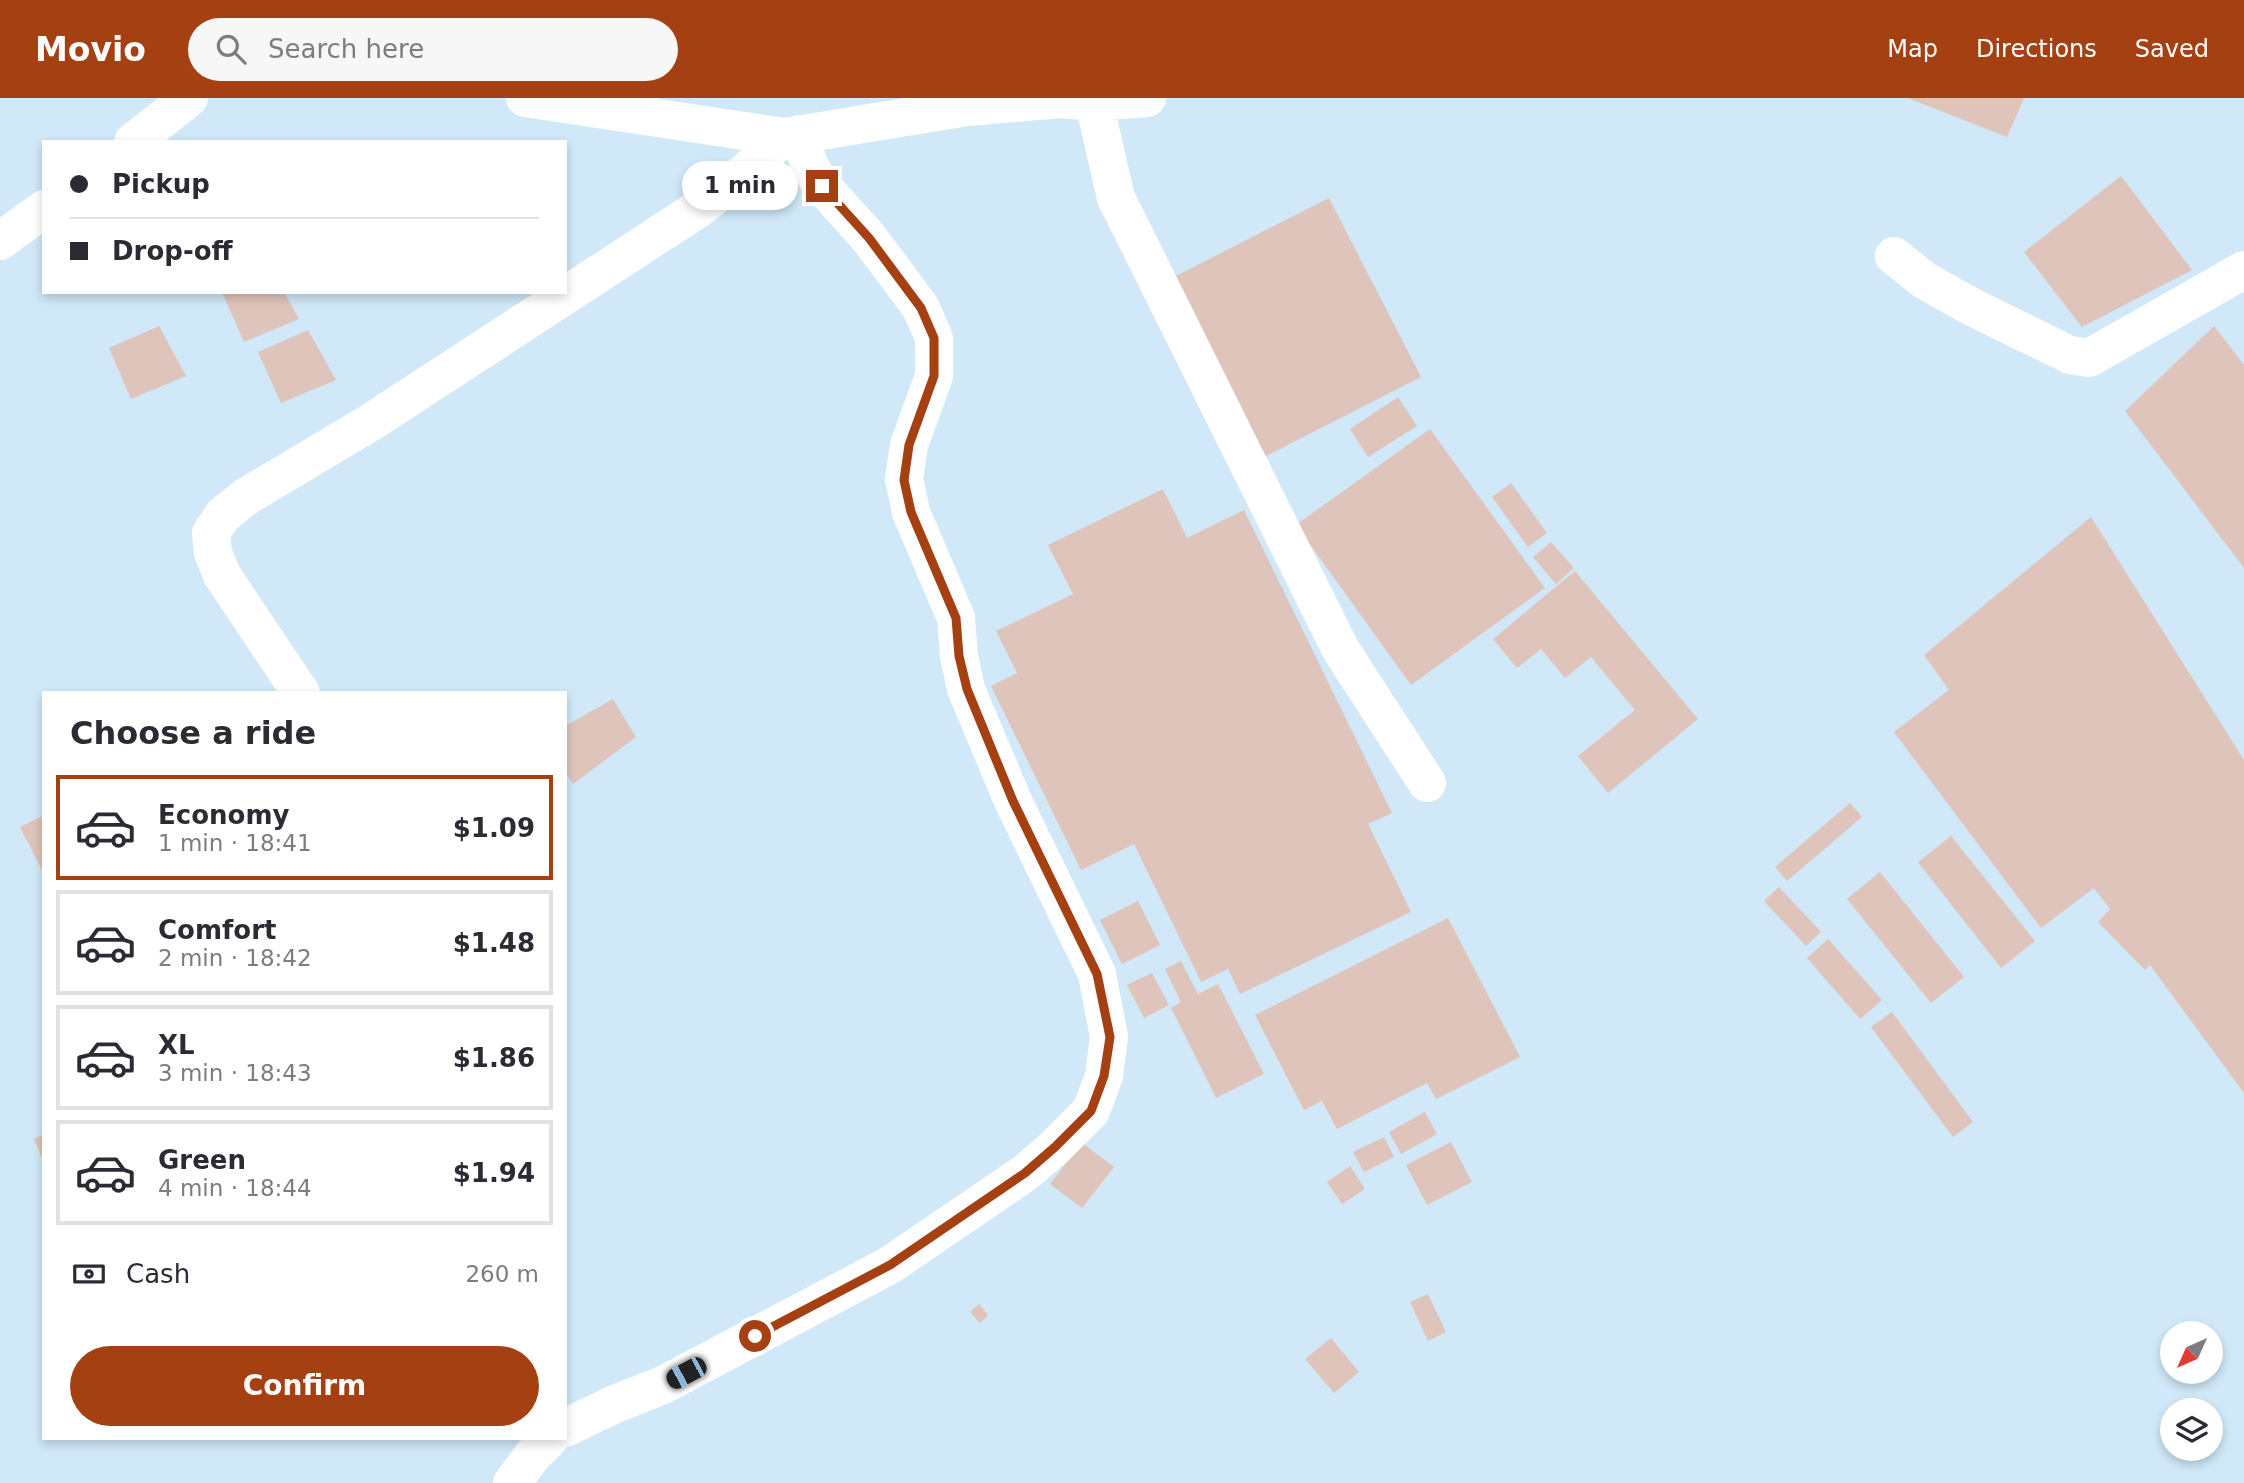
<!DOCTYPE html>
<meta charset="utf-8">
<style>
body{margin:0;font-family:"DejaVu Sans",sans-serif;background:#f7f7f7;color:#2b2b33;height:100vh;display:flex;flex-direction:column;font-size:26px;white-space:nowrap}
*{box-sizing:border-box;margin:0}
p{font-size:23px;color:#7c7c81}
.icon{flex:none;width:38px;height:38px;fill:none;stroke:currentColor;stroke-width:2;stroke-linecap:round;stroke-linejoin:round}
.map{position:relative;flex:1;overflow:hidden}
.panel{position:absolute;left:42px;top:593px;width:525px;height:749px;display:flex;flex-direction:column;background:#fff;border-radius:0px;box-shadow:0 4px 10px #0003}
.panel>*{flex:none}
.banner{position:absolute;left:42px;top:42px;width:525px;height:154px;border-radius:0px;box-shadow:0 4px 10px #0003;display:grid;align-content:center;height:154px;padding:0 28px;background:#fff}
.needle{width:46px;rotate:225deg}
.controls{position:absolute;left:2160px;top:1223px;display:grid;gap:14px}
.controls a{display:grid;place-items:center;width:63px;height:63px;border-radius:50%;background:#fff;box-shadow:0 4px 10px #0003;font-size:35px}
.end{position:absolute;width:32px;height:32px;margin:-16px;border:9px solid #a54013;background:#fff;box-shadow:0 0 0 4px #fff}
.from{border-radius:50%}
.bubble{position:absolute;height:49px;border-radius:24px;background:#fff;box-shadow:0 4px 10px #0003;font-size:23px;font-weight:700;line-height:49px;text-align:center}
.car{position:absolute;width:21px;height:42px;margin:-21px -10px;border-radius:9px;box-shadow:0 0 5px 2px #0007;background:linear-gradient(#222 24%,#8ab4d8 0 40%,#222 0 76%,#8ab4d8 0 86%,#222 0)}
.banner b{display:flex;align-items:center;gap:24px;height:66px;font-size:26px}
.banner b+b{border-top:2px solid #e1e1e2}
.banner i{width:18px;height:18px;background:#2b2b33}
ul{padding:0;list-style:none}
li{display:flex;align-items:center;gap:21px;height:105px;margin:0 14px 10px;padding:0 14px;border:4px solid #e1e1e2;border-radius:0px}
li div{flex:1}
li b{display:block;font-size:26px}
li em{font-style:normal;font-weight:700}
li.active{border-color:#a54013}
li>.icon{width:63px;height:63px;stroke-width:1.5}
h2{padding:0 28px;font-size:32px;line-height:84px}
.pay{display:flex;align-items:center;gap:18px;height:77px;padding:0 28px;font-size:26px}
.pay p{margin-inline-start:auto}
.cta{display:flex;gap:14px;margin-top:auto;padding:14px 28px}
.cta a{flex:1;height:80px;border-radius:42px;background:#a54013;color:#fff;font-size:28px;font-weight:700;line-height:80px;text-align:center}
header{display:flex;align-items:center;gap:42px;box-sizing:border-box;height:98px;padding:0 35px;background:#a54013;color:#fff}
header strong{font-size:33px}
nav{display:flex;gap:38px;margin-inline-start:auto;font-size:24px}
.search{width:490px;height:63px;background:#f7f7f7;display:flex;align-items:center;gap:18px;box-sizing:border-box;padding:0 24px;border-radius:38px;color:#7c7c81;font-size:26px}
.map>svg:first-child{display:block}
.building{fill:#dec4ba}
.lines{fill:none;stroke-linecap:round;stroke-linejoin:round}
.minor{stroke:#fff;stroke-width:38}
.route{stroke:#a54013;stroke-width:9}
</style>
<header>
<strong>Movio</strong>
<div class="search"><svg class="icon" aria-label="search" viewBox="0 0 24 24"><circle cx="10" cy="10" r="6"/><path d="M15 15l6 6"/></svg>Search here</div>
<nav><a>Map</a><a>Directions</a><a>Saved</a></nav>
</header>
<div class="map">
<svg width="2244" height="1385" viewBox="0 0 2244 1385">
<rect width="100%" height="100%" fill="#d0e8f7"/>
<path class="building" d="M1908,0H2024L2007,39Z
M2121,78L2192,172L2082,229L2024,154Z
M1329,100L1421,279L1262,360L1170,181Z
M222,194H284L299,221L244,244Z
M159,228L186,278L131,301L109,250Z
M2214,228L2244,267V470L2125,313Z
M308,232L336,282L281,305L258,254Z
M1398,299L1417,328L1368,359L1350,331Z
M1430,331L1545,490L1411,587L1296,427Z
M1511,385L1547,435L1528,449L1492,399Z
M1163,391L1187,440L1244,412L1392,715L1368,726L1411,814L1240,896L1228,871L1201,884L1134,746L1081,772L991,588L1017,575L996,533L1073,496L1048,447Z
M2091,419L2244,662V995L2150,867L2145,872L2098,824L2110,811L2094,790L2041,830L1894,634L1949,592L1924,557Z
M1551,444L1574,470L1556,486L1533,459Z
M1575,473L1698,621L1608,695L1578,658L1635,612L1591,559L1565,580L1541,551L1517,570L1493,541Z
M613,601L636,639L573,686L565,674V628Z
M1850,705L1862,719L1787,783L1775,769Z
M44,717V776L20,729Z
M1951,738L2035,843L2001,870L1918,764Z
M1880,774L1964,879L1931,905L1847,801Z
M1779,789L1821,834L1806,848L1764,803Z
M1138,803L1160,847L1122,866L1100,822Z
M1448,820L1520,959L1436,1001L1427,985L1337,1031L1322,1003L1304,1012L1255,917Z
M1828,841L1882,902L1860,921L1807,860Z
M1181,863L1198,896L1218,886L1264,976L1216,1000L1171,910L1181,904L1165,871Z
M1152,875L1169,907L1144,920L1127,887Z
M1892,914L1973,1024L1953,1039L1871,929Z
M1425,1014L1437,1036L1401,1056L1389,1034Z
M44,1036V1065L34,1041Z
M1384,1039L1394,1059L1364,1074L1353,1054Z
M1451,1044L1472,1084L1427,1107L1406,1067Z
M1082,1045L1114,1069L1082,1110L1050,1086Z
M1350,1068L1365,1091L1342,1106L1327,1084Z
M1428,1196L1446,1234L1428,1243L1410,1204Z
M979,1206L988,1217L980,1225L970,1214Z
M1331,1240L1359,1274L1334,1295L1305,1261Z"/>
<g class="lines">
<path class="minor" d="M525,0L784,39L968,9L1061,1L1094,4L1147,0
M1094,4L1116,100L1137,142L1341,552L1427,685
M133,44L189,0
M0,143L44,111
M1894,158L1924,182L1972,209L2070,257L2089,260L2244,172
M301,595L222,477L213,455L211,435L223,417L247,398L368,326L698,111L744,75L784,39
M565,1330L615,1306L663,1287L890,1167L1025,1075L1055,1049L1091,1013L1104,978L1109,939L1097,876L1013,703L966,591L959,558L956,520L911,414L904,381L909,347L934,278V240L921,210L869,140L822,88L809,67L800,36
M512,1385L532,1358L550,1340"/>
</g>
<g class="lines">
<path class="route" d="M755,1238L890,1167L1025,1075L1055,1049L1091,1013L1104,978L1110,939L1097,876L1013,703L967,591L959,558L956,520L911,414L904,382L909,347L934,278V240L921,210L869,140L822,88"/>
</g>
</svg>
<div class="controls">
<a><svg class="needle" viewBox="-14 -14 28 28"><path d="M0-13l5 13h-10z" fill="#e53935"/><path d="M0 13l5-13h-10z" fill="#7c7c81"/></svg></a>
<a><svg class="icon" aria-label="layers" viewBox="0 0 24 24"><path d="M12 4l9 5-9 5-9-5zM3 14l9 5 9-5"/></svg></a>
</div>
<i class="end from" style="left:755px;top:1238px"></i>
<i class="end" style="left:822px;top:88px"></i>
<div class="bubble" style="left:682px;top:63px;width:116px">1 min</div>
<i class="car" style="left:686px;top:1275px;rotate:242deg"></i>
<div class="banner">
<b><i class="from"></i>Pickup</b>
<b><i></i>Drop-off</b>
</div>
<section class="panel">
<h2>Choose a ride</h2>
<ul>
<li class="active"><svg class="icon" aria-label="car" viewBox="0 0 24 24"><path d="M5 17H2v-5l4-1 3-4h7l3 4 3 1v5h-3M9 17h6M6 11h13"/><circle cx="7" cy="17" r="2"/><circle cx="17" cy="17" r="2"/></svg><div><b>Economy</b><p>1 min · 18:41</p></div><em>$1.09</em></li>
<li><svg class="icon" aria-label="car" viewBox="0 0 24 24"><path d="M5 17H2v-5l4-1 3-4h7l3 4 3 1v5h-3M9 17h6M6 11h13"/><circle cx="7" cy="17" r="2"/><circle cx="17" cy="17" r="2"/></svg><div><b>Comfort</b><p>2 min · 18:42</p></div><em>$1.48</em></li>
<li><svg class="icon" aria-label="car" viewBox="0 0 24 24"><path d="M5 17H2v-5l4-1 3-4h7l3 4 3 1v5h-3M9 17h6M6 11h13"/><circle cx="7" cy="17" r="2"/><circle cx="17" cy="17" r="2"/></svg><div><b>XL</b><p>3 min · 18:43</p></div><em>$1.86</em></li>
<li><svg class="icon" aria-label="car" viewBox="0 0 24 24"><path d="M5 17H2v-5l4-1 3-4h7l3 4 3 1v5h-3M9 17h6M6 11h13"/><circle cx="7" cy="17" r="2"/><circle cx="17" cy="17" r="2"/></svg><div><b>Green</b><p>4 min · 18:44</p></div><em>$1.94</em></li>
</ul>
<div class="pay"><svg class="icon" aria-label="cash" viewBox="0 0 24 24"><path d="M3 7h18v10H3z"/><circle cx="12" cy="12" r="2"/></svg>Cash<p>260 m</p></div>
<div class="cta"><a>Confirm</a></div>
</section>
</div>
